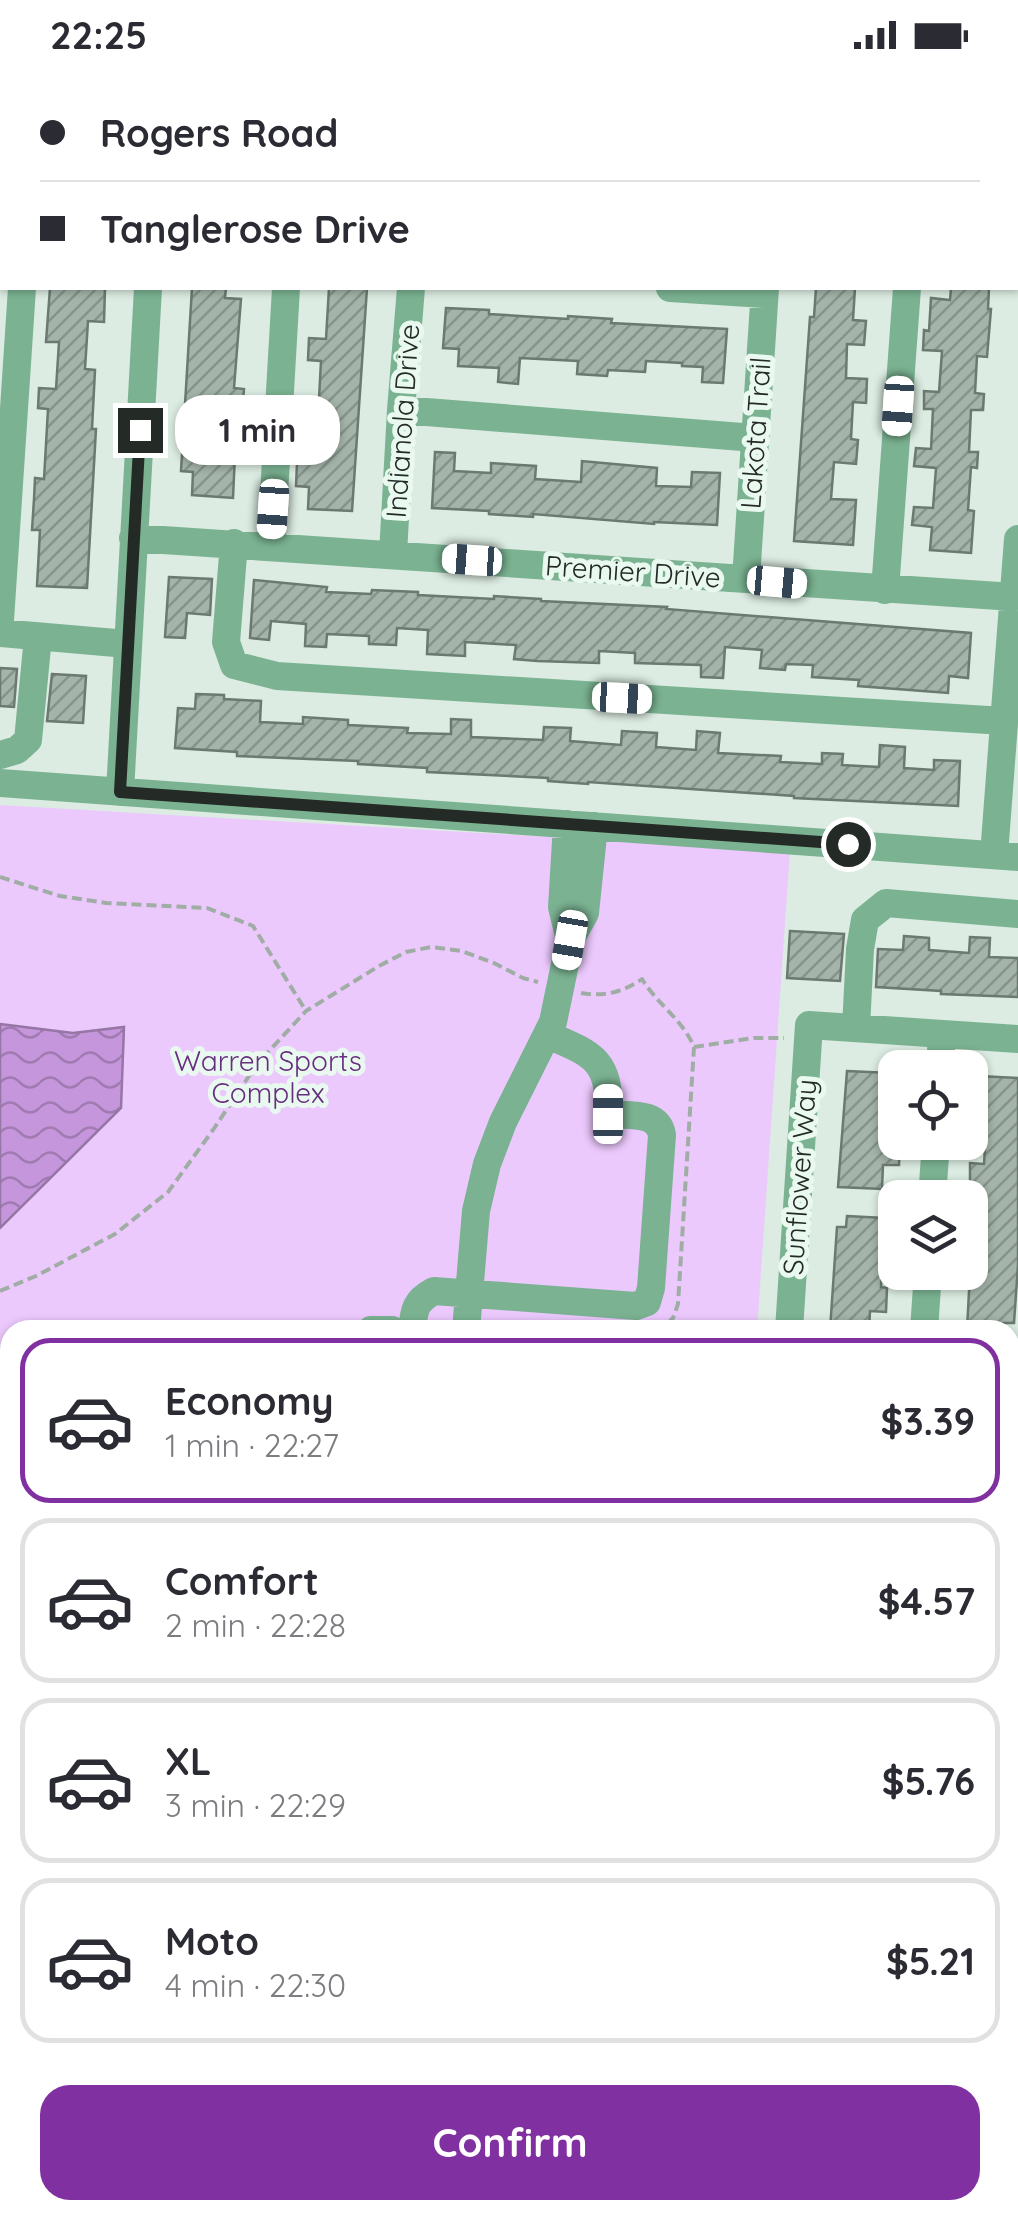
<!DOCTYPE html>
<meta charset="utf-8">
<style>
body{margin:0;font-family:Quicksand,sans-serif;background:#f7f7f7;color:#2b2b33;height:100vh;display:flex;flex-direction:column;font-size:38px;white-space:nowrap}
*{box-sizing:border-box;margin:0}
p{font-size:32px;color:#7c7c81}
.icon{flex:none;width:55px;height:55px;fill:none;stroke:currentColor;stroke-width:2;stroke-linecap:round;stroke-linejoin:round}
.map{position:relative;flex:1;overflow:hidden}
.drawer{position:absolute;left:0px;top:1250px;width:1020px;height:900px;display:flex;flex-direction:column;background:#fff;border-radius:30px 30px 0 0;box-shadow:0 2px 8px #0004}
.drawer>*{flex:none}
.hud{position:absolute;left:0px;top:0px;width:1020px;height:220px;box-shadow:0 2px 8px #0004;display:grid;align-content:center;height:220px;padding:0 40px;background:#fff}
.buttons{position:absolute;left:878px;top:980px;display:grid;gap:20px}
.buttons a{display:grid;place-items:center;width:110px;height:110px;border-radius:20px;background:#fff;box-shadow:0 2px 8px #0004;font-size:50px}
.end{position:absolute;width:45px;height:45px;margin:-22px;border:12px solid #242a26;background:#fff;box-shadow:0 0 0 5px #fff}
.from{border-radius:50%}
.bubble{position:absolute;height:70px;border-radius:30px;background:#fff;box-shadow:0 2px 8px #0004;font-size:32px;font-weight:800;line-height:70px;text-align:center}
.car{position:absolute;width:30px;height:60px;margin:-30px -15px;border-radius:12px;box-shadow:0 0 8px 2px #0007;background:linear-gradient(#fff 24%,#345 0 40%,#fff 0 76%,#345 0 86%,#fff 0)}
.hud b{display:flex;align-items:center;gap:35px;height:95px;font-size:38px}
.hud b+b{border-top:2px solid #e1e1e2}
.hud i{width:25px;height:25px;background:#2b2b33}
ul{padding:18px 0 0;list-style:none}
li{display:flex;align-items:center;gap:30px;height:165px;margin:0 20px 15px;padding:0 20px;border:5px solid #e1e1e2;border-radius:30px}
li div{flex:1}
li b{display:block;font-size:38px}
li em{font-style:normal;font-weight:800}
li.current{border-color:#8030a0}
li>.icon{width:90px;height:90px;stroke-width:1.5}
.button{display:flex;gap:20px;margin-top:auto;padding:20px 40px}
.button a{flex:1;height:115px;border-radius:30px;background:#8030a0;color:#fff;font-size:40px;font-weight:800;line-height:115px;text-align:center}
.status{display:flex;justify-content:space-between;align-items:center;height:70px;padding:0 50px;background:#fff;direction:ltr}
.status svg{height:28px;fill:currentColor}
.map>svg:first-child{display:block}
.green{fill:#ecc9fd}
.water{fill:url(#water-waves);stroke:#9576a5;stroke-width:2.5}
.building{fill:url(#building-hatch);stroke:#6b7970;stroke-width:2.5}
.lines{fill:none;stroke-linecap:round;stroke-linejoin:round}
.path{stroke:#a0ada5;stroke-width:4;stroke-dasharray:10 5;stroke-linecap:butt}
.minor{stroke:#7bb392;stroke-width:28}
.route{stroke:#242a26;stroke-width:12}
.labels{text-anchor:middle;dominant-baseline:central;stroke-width:10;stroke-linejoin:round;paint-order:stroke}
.street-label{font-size:28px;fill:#242a26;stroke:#e9f9ef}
.park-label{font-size:28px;fill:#672e80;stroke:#e9f9ef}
</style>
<div class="status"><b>22:25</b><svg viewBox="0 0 49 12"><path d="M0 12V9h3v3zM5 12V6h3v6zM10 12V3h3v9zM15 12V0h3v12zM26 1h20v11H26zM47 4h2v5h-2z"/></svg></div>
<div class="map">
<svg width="1018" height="2150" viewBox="0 0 1018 2150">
<defs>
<pattern id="water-waves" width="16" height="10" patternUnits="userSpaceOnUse" patternTransform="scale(2.5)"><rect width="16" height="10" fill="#c596db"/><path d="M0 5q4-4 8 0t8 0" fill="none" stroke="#a07bb1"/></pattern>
<pattern id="building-hatch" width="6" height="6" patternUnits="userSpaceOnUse" patternTransform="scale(2.5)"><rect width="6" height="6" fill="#a4b4aa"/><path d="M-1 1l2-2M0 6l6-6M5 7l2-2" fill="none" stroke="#85938a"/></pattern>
</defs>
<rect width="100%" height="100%" fill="#dcece2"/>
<path class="green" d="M0,735L790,781L757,1260H10V2140H423V2150H0Z"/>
<path class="water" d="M0,954L73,963L124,957L121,1038L0,1158Z"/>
<path class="building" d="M50,218H105L104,252L88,251L85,299L95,300L92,359H96L87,518L37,516L40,460H32L34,429L35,408L44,409L48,339L38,338L39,318L56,319L59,272H46Z
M192,218H226L225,228L241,229L234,318L244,319L240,364L236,363L233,428L192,425L193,402L181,401Z
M329,218H367L352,441L308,439L309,417L296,416L297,393L309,394L311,354H302L304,328L319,329L321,291L308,290L309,268L326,269Z
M816,218H855L853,250L866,251L864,275L847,274L846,308L867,309L866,333L853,332L851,369L858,370L856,394L834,392L831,429L856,430L853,475L794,471L810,247H814Z
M951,218H989L988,239H991L987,287L977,286L975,323L984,324L983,340H971L969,382H978L977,398L971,397L968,440L974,441L971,483L930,480L932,457L912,455L914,437L933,438L936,398L914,396L916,378L931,379L933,339H924V321L939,322L942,281L923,280L924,260L929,261L931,228L950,230Z
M446,238L489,240V244L568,249V246L612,249L611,253L727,259L723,313L702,312L703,297L682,296V293L646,291L645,302L608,300L607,306L577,304L578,291L520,288L518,314L498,312L499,298L458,296L459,279L443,278Z
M435,382L455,383L454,401L491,403V393L536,396L535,409L581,412L582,391L657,398L656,416L691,417L692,402L720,403L717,455L654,452V454L533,444V447L489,444V441L432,438Z
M169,507L212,509L210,545L187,543L185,568L165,567Z
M254,510L327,517L326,522L371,524L372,520L418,522V525L494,529V526L541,529V531L667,537L666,539L971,563L968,608L949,606L948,623L858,616L859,610L812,607L813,595L786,594L785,600L760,598L762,580L725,577L723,608L701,607V595L635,593V583L599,581V593L537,591L514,589L516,575L465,572V586L427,584L428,560L397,558L396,575L369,574V566L327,564L326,577L305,576L306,554L271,551L269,570L250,568Z
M0,598L17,599L14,637L0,636Z
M52,604L86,606L83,653L47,651Z
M196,624L224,625V629L261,631L260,652L303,654V647L348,650V655L408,658L407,663L451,664V649L471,650V667L543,670L544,657L571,658L570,671L621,675L622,661L657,663L656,677L696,680L697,661L720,663L718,683L781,686L780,692L822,694V683L843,684L842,695L879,697L880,675L905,677L904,698L934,700V690L960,691L958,736L794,728V726L588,712V714L548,711V708L427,702V698L358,694V691L237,686V682L175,678L178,638L195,639Z
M790,861L844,864L840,911L787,908Z
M904,866L929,868V880L969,883L970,867L990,868L989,887L1018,888V927L941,924V921L876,917L878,879L903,880Z
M847,1001L890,1003L888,1029L895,1030V1072H900L899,1095H883L882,1119L838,1117Z
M979,1006L1018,1008V1195L1014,1253H1002V1260H967L970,1202V1093L984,1094L986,1061L977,1060Z
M847,1146L884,1148L881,1217L887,1218L886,1242L870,1241L869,1260H830L837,1157H846Z"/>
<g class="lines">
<path class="path" d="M0,807L60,826L106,833L207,838L253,856L306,941
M581,923C603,927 624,922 642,909C657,934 683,950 694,977L678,1234L673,1248L661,1260
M694,977L754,968H784
M0,1221L36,1206L115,1164L168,1122L213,1060L257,994L306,941L379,896L406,882L431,877L462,881L494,893L523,908L538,912
M512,1260L520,1253L585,1260
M0,1691L10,1692
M0,1953L10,1957
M28,2150V2140"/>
<path class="minor" d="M763,0V2
M904,0V2
M36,2L37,0
M161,2V0
M299,2V0
M426,2L427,0
M670,218L764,224
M401,340L755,368
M133,468L1014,527
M234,473L226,572L234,595L277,606L1004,651
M271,476L286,218
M393,484L401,340L411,218
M746,509L765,218
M885,520L907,218
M0,550L22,218
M0,563L127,574
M0,685L17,680L28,670L38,567
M0,713L1018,787
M120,722L148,218
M567,754L562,837L570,870
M994,785L1018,469
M856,958L860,879L865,850L886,833L1018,844
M940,998L942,964
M932,1128L936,1072
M371,1260H392
M412,1260C414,1240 415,1231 434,1221L636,1236L647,1232L651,1218L662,1065C658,1041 630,1046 609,1044C609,990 595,985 548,965
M466,1260L476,1141L487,1094L503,1052L553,952L570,870L585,843L594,756
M789,1260L809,955L1018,969
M924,1260L928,1202
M0,1724L10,1725
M0,1775H10
M0,1824L10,1828
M0,1885L10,1889
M1010,2015L1018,1891
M1010,2045L1018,2046
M545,2150V2140"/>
</g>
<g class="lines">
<path class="route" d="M140,360L120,722L848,774"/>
</g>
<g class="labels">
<g class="street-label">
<text transform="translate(402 351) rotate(-86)">Indianola Drive</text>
<text transform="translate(755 363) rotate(-86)">Lakota Trail</text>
<text transform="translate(633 501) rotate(4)">Premier Drive</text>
<text transform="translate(799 1107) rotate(-86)">Sunflower Way</text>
</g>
<g class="park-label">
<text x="268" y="990">Warren Sports<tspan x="268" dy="32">Complex</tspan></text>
</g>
</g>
</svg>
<div class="buttons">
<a><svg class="icon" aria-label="locate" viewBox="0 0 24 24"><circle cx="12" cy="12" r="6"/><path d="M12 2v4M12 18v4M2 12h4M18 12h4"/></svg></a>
<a><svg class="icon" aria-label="layers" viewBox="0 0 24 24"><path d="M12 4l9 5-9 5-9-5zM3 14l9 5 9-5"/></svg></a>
</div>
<i class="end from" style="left:848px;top:774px"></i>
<i class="end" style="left:140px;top:360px"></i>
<div class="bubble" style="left:175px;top:325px;width:165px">1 min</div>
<i class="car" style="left:898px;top:336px;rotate:184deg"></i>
<i class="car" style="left:273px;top:439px;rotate:184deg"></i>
<i class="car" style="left:472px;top:490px;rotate:274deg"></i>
<i class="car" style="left:777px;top:512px;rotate:95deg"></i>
<i class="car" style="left:622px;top:628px;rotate:93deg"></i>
<i class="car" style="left:570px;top:870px;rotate:190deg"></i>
<i class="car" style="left:608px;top:1044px;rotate:0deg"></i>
<div class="hud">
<b><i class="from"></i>Rogers Road</b>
<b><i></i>Tanglerose Drive</b>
</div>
<section class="drawer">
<ul>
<li class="current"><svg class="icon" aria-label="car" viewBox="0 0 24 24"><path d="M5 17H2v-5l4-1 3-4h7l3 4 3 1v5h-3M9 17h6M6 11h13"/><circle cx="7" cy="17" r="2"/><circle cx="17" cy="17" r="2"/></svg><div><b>Economy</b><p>1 min · 22:27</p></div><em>$3.39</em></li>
<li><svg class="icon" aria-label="car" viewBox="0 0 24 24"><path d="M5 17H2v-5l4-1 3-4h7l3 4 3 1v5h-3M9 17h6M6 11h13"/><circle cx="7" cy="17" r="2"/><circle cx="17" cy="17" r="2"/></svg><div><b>Comfort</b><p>2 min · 22:28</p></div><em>$4.57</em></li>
<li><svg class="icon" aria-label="car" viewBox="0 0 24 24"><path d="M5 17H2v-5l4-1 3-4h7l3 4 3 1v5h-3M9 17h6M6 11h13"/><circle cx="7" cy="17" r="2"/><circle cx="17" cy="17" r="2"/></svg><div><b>XL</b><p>3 min · 22:29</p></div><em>$5.76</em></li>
<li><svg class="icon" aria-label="car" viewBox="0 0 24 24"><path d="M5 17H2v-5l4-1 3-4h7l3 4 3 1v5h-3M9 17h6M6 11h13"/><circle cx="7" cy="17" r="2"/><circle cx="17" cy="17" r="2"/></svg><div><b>Moto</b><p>4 min · 22:30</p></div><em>$5.21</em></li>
</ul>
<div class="button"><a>Confirm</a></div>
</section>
</div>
